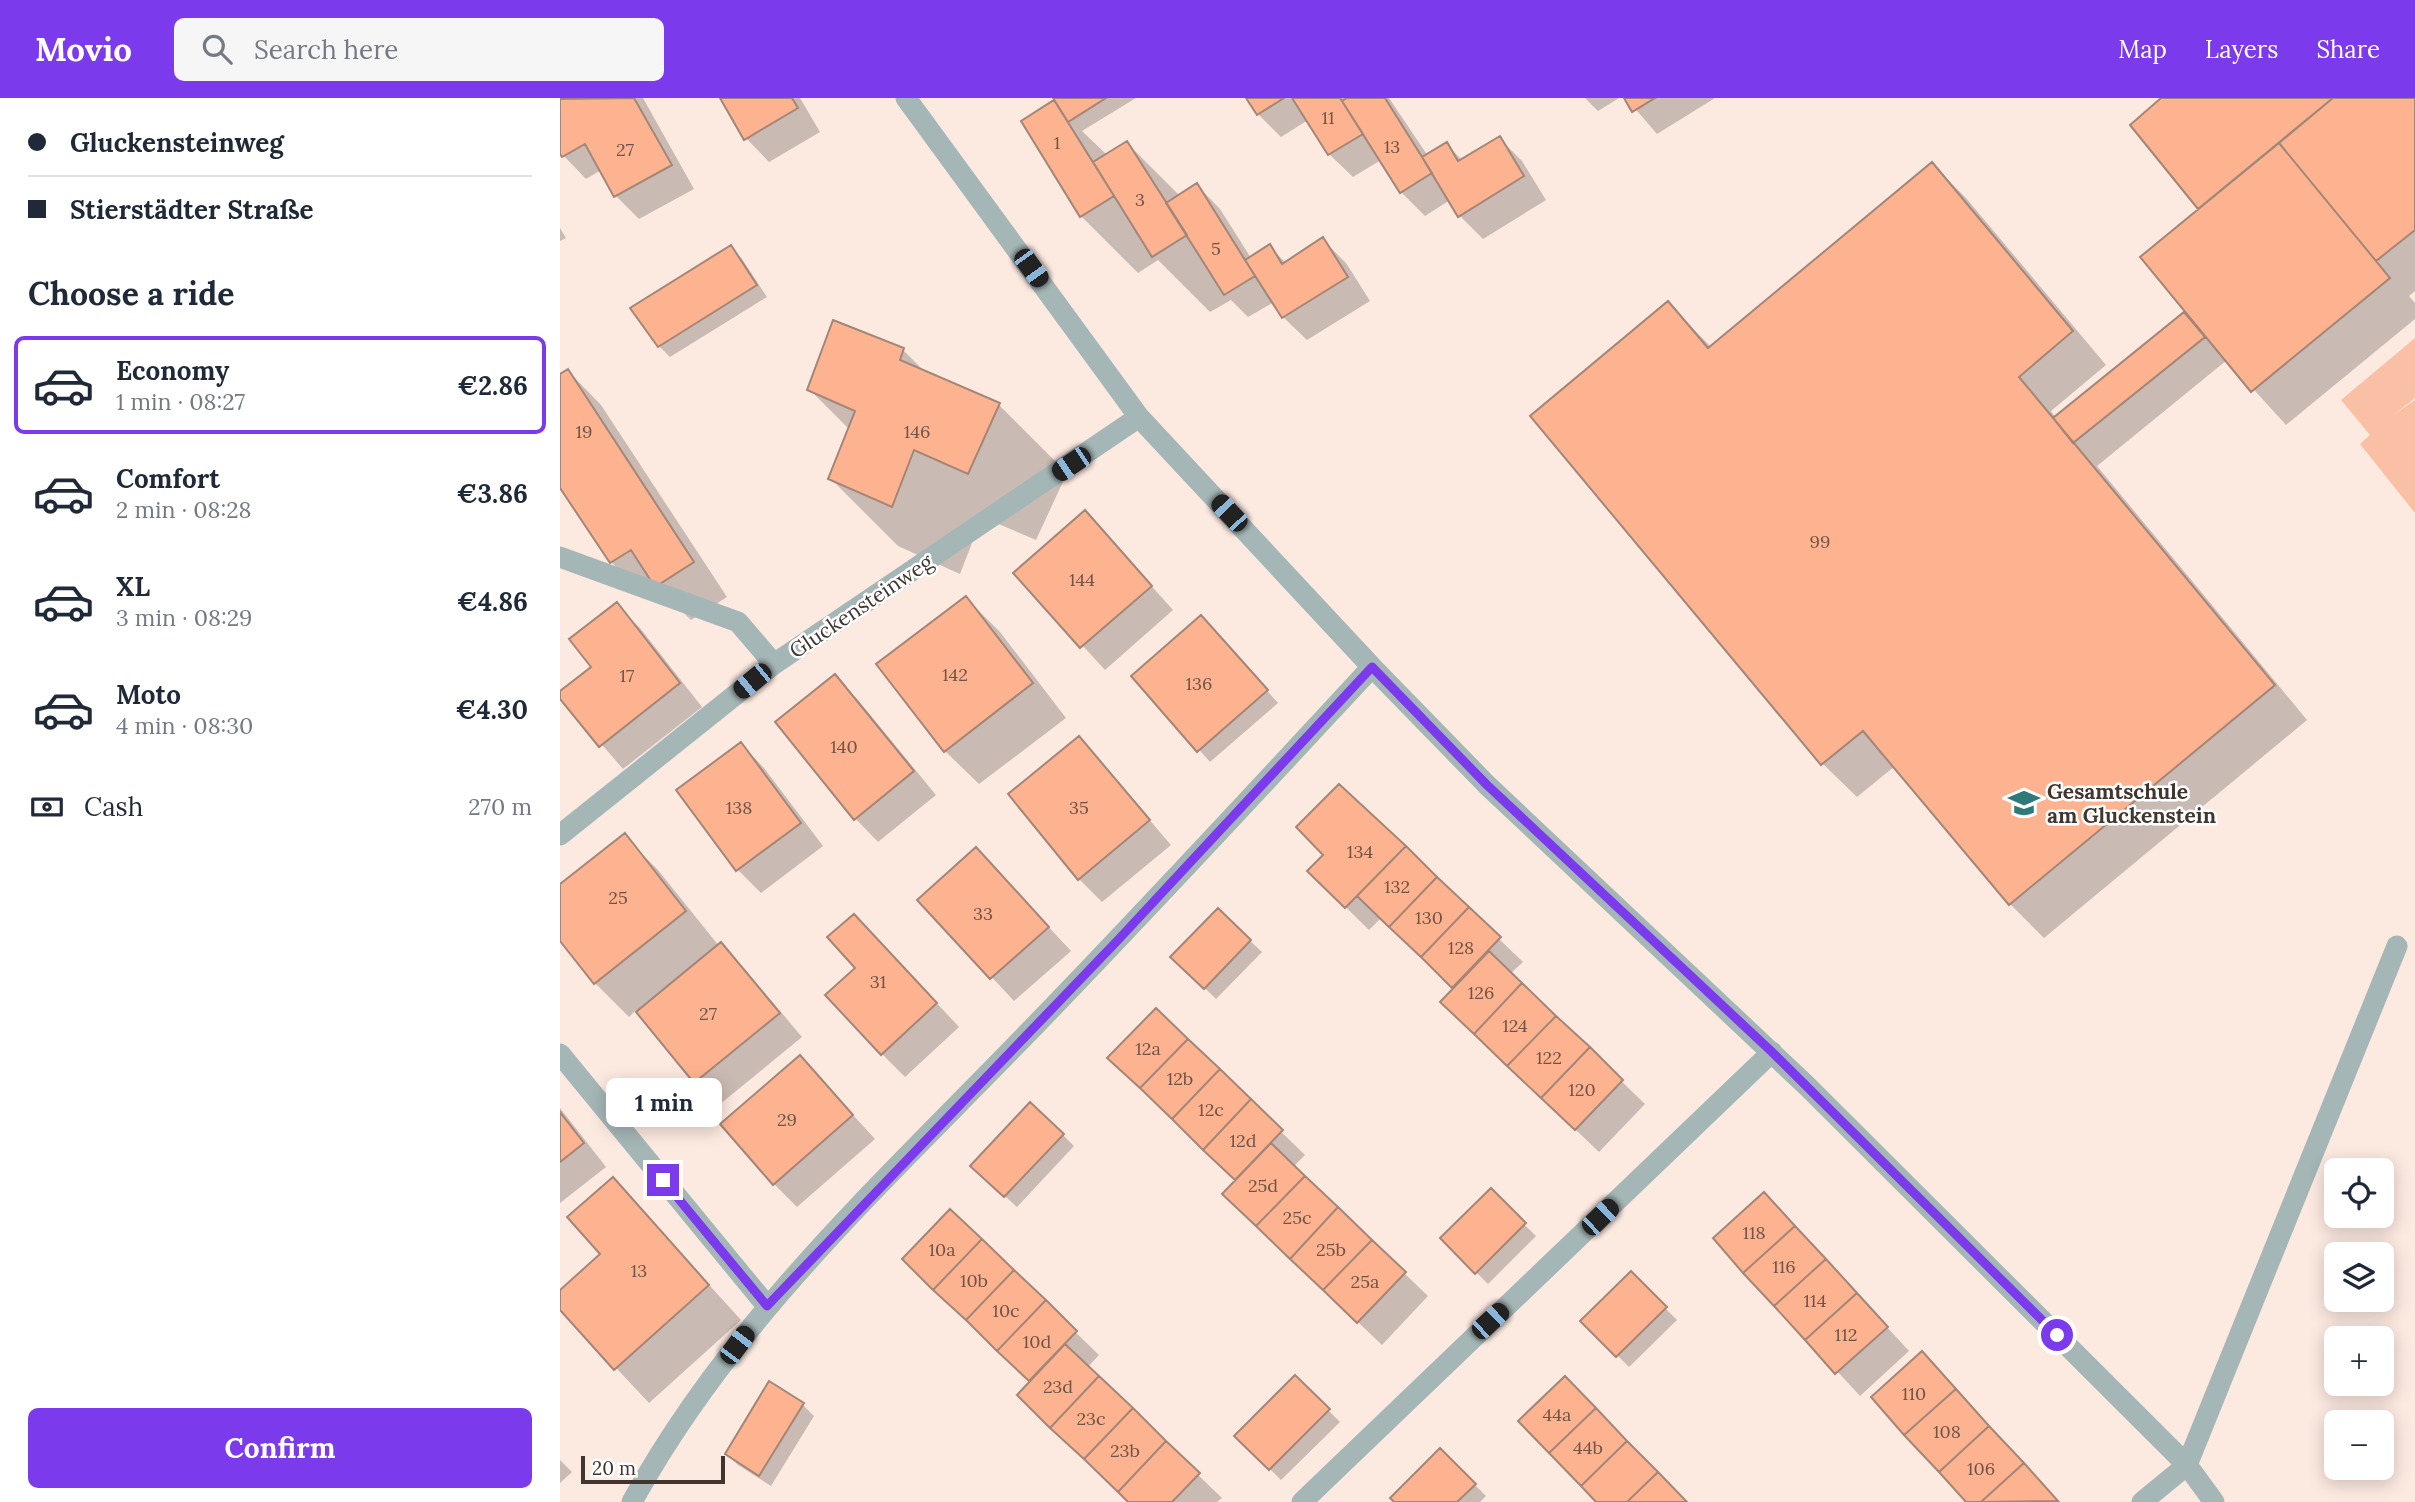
<!DOCTYPE html>
<meta charset="utf-8">
<style>
body{margin:0;font-family:Lora,serif;background:#f6f6f7;color:#1f2937;height:100vh;display:flex;flex-direction:column;font-size:26px;white-space:nowrap}
*{box-sizing:border-box;margin:0}
p{font-size:23px;color:#747a83}
.icon{flex:none;width:38px;height:38px;fill:none;stroke:currentColor;stroke-width:2;stroke-linecap:round;stroke-linejoin:round}
.map{position:relative;flex:1;overflow:hidden}
.drawer{display:flex;flex-direction:column;background:#fff;width:560px}
.drawer>*{flex:none}
.top-card{display:grid;align-content:center;height:154px;padding:0 28px;background:#fff}
.tools{position:absolute;left:1764px;top:1060px;display:grid;gap:14px}
.tools a{display:grid;place-items:center;width:70px;height:70px;border-radius:10px;background:#fff;box-shadow:0 4px 18px #0003;font-size:35px}
.scale{position:absolute;left:21px;bottom:18px;width:144px;box-sizing:border-box;padding-left:7px;border:4px solid #41352f;border-top:0;font-size:19px;line-height:24px;white-space:nowrap;color:#41352f;-webkit-text-stroke:5px #fff;paint-order:stroke}
.end{position:absolute;width:32px;height:32px;margin:-16px;border:9px solid #7c3aed;background:#fff;box-shadow:0 0 0 4px #fff}
.from{border-radius:50%}
.bubble{position:absolute;height:49px;border-radius:10px;background:#fff;box-shadow:0 4px 18px #0003;font-size:23px;font-weight:700;line-height:49px;text-align:center}
.car{position:absolute;width:21px;height:42px;margin:-21px -10px;border-radius:9px;box-shadow:0 0 5px 2px #0007;background:linear-gradient(#222 24%,#8ab4d8 0 40%,#222 0 76%,#8ab4d8 0 86%,#222 0)}
.top-card b{display:flex;align-items:center;gap:24px;height:66px;font-size:26px}
.top-card b+b{border-top:2px solid #e0e1e3}
.top-card i{width:18px;height:18px;background:#1f2937}
ul{padding:0;list-style:none}
li{display:flex;align-items:center;gap:21px;height:98px;margin:0 14px 10px;padding:0 14px;border:4px solid transparent;border-radius:10px}
li div{flex:1}
li b{display:block;font-size:26px}
li em{font-style:normal;font-weight:700}
li.active{border-color:#7c3aed}
li>.icon{width:63px;height:63px;stroke-width:1.5}
h2{padding:0 28px;font-size:32px;line-height:84px}
.pay{display:flex;align-items:center;gap:18px;height:77px;padding:0 28px;font-size:26px}
.pay p{margin-inline-start:auto}
.action{display:flex;gap:14px;margin-top:auto;padding:14px 28px}
.action a{flex:1;height:80px;border-radius:10px;background:#7c3aed;color:#fff;font-size:28px;font-weight:700;line-height:80px;text-align:center}
header{display:flex;align-items:center;gap:42px;box-sizing:border-box;height:98px;padding:0 35px;background:#7c3aed;color:#fff}
header strong{font-size:33px}
nav{display:flex;gap:38px;margin-inline-start:auto;font-size:24px}
.search{width:490px;height:63px;background:#f6f6f7;display:flex;align-items:center;gap:18px;box-sizing:border-box;padding:0 24px;border-radius:10px;color:#747a83;font-size:26px}
main{display:flex;flex:1;min-height:0}
.map>svg:first-child{display:block}
.green{fill:#fac0a5}
.shadow{fill:#0003}
.building{fill:#feb390;stroke:#a38678;stroke-width:2}
.lines{fill:none;stroke-linecap:round;stroke-linejoin:round}
.minor{stroke:#a5b6b6;stroke-width:21}
.route{stroke:#7c3aed;stroke-width:9}
.labels{text-anchor:middle;dominant-baseline:central;stroke-width:5;stroke-linejoin:round;paint-order:stroke}
.number-label{font-size:18px;fill:#705447}
.street-label{font-size:21px;fill:#41352f;stroke:#fff}
.poi-label{font-size:21px;font-weight:bold;fill:#41352f;stroke:#fff;text-anchor:start}
</style>
<header>
<strong>Movio</strong>
<div class="search"><svg class="icon" aria-label="search" viewBox="0 0 24 24"><circle cx="10" cy="10" r="6"/><path d="M15 15l6 6"/></svg>Search here</div>
<nav><a>Map</a><a>Layers</a><a>Share</a></nav>
</header>
<main>
<section class="drawer">
<div class="top-card">
<b><i class="from"></i>Gluckensteinweg</b>
<b><i></i>Stierstädter Straße</b>
</div>
<h2>Choose a ride</h2>
<ul>
<li class="active"><svg class="icon" aria-label="car" viewBox="0 0 24 24"><path d="M5 17H2v-5l4-1 3-4h7l3 4 3 1v5h-3M9 17h6M6 11h13"/><circle cx="7" cy="17" r="2"/><circle cx="17" cy="17" r="2"/></svg><div><b>Economy</b><p>1 min · 08:27</p></div><em>€2.86</em></li>
<li><svg class="icon" aria-label="car" viewBox="0 0 24 24"><path d="M5 17H2v-5l4-1 3-4h7l3 4 3 1v5h-3M9 17h6M6 11h13"/><circle cx="7" cy="17" r="2"/><circle cx="17" cy="17" r="2"/></svg><div><b>Comfort</b><p>2 min · 08:28</p></div><em>€3.86</em></li>
<li><svg class="icon" aria-label="car" viewBox="0 0 24 24"><path d="M5 17H2v-5l4-1 3-4h7l3 4 3 1v5h-3M9 17h6M6 11h13"/><circle cx="7" cy="17" r="2"/><circle cx="17" cy="17" r="2"/></svg><div><b>XL</b><p>3 min · 08:29</p></div><em>€4.86</em></li>
<li><svg class="icon" aria-label="car" viewBox="0 0 24 24"><path d="M5 17H2v-5l4-1 3-4h7l3 4 3 1v5h-3M9 17h6M6 11h13"/><circle cx="7" cy="17" r="2"/><circle cx="17" cy="17" r="2"/></svg><div><b>Moto</b><p>4 min · 08:30</p></div><em>€4.30</em></li>
</ul>
<div class="pay"><svg class="icon" aria-label="cash" viewBox="0 0 24 24"><path d="M3 7h18v10H3z"/><circle cx="12" cy="12" r="2"/></svg>Cash<p>270 m</p></div>
<div class="action"><a>Confirm</a></div>
</section>
<div class="map">
<svg width="1855" height="1404" viewBox="0 0 1855 1404">
<rect width="100%" height="100%" fill="#fce9e0"/>
<path class="green" d="M1855,240V300L1835,316L1855,302V415L1800,346L1810,337L1781,302Z"/>
<path class="shadow" d="M4,0H83L134,91L79,121L56,98L41,72L26,81L3,57L0,52V2Z
M162,0H240L260,34L209,64L186,40Z
M495,0H576L522,33L547,57L567,45L620,98L637,87L660,111L691,160L710,149L726,165L763,142L786,165L810,203L747,242L723,219L714,204L688,219L671,202L650,214L598,162L578,175L521,118Z
M688,0H829L868,58L886,46L903,63L939,40L962,63L986,102L923,141L900,118L890,102L865,118L841,94L821,62L793,79L769,56L748,22L721,39L698,16Z
M1025,0H1059L1038,13Z
M1066,0H1155L1097,36Z
M1604,0H1855V193L1849,198L1855,205V221L1726,327L1667,262L1537,368L1747,622L1484,840L1450,806L1335,668L1297,699L1263,666L973,318L1108,205L1151,249L1372,66L1406,100L1546,267L1491,313L1496,320L1634,222L1640,111L1572,27Z
M0,130L6,140L0,143Z
M171,149L182,161L207,199L110,259L99,248Z
M343,252L366,275L439,307L507,375L476,442L422,419L400,476L338,448L270,380L290,332L249,291Z
M8,273L41,307L167,499L131,522L98,490L85,498L51,464L0,386V278Z
M525,414L613,512L545,572L456,475Z
M406,500L440,534L506,620L419,686L385,653Z
M56,507L80,530L142,609L63,671L0,598L33,569Z
M652,531L718,605L650,664L574,578Z
M275,578L298,602L376,697L318,744L295,720Z
M519,640L611,747L542,804L519,781Z
M181,646L204,670L263,748L201,795L178,772L118,693Z
M779,688L963,864L950,876L1085,1006L1039,1054L906,927L895,891L821,820L809,832L749,773L765,757Z
M64,738L98,772L159,848L184,870L242,939L159,1007L76,912L69,919L35,885L0,840V788Z
M416,751L511,853L454,903L360,802Z
M658,813L702,854L656,901L613,859Z
M317,841L399,929L345,979L322,956Z
M596,912L745,1057L733,1069L868,1198L822,1247L688,1119L677,1083L573,983Z
M240,959L315,1041L237,1109L214,1086Z
M0,1010L46,1069L0,1105Z
M503,1037L514,1048L457,1109L424,1079Z
M53,1081L181,1222L89,1305L0,1210V1194L43,1156Z
M930,1093L976,1138L928,1186L882,1140Z
M1204,1096L1349,1253L1300,1298L1155,1140Z
M390,1113L539,1257L527,1270L662,1400L657,1404H570L471,1284L368,1184Z
M1071,1176L1117,1222L1069,1269L1023,1223Z
M735,1279L780,1324L721,1382L677,1338Z
M1385,1279L1499,1404H1408Z
M242,1306L254,1318L211,1388L178,1367L167,1356Z
M880,1352L926,1398L920,1404H836Z
M0,1362L12,1374L0,1385Z"/>
<path class="building" d="M74,0L112,67L54,99L25,46L2,59L0,56V1Z
M160,0H232L238,10L184,42Z
M493,0H546L508,24Z
M686,0H724L697,17Z
M732,0H780L803,36L768,57Z
M787,0H825L872,75L840,95L782,3Z
M1064,0H1095L1072,14Z
M1601,0H1773L1638,111L1570,27Z
M1773,0H1855V132L1816,163L1719,45Z
M494,2L554,98L520,119L461,23Z
M940,38L964,78L898,119L862,59L887,44L898,63Z
M567,43L627,137L592,159L533,64Z
M1719,45L1830,180L1691,294L1580,159Z
M1372,64L1513,233L1459,279L1715,587L1449,807L1303,633L1261,667L970,318L1108,203L1148,250Z
M637,85L695,178L664,197L606,105Z
M763,139L788,179L722,220L685,162L710,146L722,166Z
M171,147L197,187L98,249L70,210Z
M1624,214L1645,239L1513,345L1493,320Z
M273,222L344,250L340,262L440,305L408,376L354,352L332,409L268,381L295,313L247,292Z
M8,271L134,464L95,489L71,452L50,465L0,390V276Z
M525,412L592,488L520,550L453,475Z
M406,498L473,585L384,654L316,566Z
M57,504L120,585L39,649L0,601V593L31,569L9,541Z
M641,517L708,592L637,654L571,578Z
M275,576L354,673L294,722L215,624Z
M519,638L590,722L518,782L448,696Z
M181,644L241,725L176,773L116,692Z
M779,686L846,748L785,810L747,773L763,757L736,729Z
M65,735L126,813L34,886L0,843V786Z
M846,748L877,779L829,829L797,798Z
M416,749L489,829L430,881L357,802Z
M877,779L909,809L861,859L829,829Z
M909,809L941,839L892,890L861,859Z
M658,810L691,842L644,891L610,859Z
M294,816L377,905L321,957L265,897L295,870L267,839Z
M161,844L220,915L134,985L76,914Z
M929,853L962,885L914,936L880,904Z
M962,885L996,918L947,968L914,936Z
M596,910L628,941L580,990L547,960Z
M996,918L1030,949L981,1000L947,968Z
M628,941L660,971L612,1021L580,990Z
M1030,949L1063,982L1015,1032L981,1000Z
M240,957L293,1017L213,1087L160,1026Z
M660,971L691,1001L643,1052L612,1021Z
M691,1001L723,1032L675,1082L643,1052Z
M470,1004L504,1036L444,1099L410,1068Z
M0,1014L24,1045L0,1064Z
M711,1045L745,1078L696,1128L662,1096Z
M745,1078L778,1109L730,1161L696,1128Z
M53,1079L149,1187L54,1272L0,1212V1192L40,1156L7,1119Z
M931,1090L966,1125L915,1176L880,1140Z
M1204,1094L1235,1128L1183,1175L1153,1140Z
M778,1109L812,1142L763,1192L730,1161Z
M390,1111L422,1141L373,1192L342,1161Z
M1235,1128L1266,1161L1214,1208L1183,1175Z
M422,1141L454,1172L406,1222L373,1192Z
M812,1142L846,1174L797,1225L763,1192Z
M1266,1161L1297,1195L1245,1242L1214,1208Z
M454,1172L486,1202L437,1253L406,1222Z
M1071,1173L1107,1209L1056,1259L1020,1223Z
M1297,1195L1328,1229L1275,1276L1245,1242Z
M486,1202L517,1233L469,1283L437,1253Z
M505,1246L539,1278L490,1330L457,1297Z
M1362,1253L1396,1291L1344,1337L1311,1299Z
M735,1277L770,1311L709,1372L674,1338Z
M539,1278L573,1310L524,1361L490,1330Z
M1005,1278L1036,1310L989,1355L958,1323Z
M209,1283L244,1305L199,1378L165,1356Z
M1396,1291L1429,1328L1379,1374L1344,1337Z
M573,1310L606,1343L558,1394L524,1361Z
M1036,1310L1067,1343L1021,1388L989,1355Z
M1429,1328L1464,1365L1421,1404H1406L1379,1374Z
M606,1343L640,1375L612,1404H568L558,1394Z
M1067,1343L1098,1374L1067,1404H1036L1021,1388Z
M880,1350L916,1386L897,1404H834L830,1400Z
M1464,1365L1498,1403L1421,1404Z
M1098,1374L1127,1404H1067Z"/>
<g class="lines">
<path class="minor" d="M346,0L579,319L812,569L927,687L1247,988L1627,1367L1654,1404
M0,459L178,524L214,566
M0,737L214,566L579,319
M0,956L207,1208
M72,1404C168,1228 319,1088 458,945C578,822 695,695 812,569
M742,1404L1212,954
M1582,1404L1627,1367L1837,848"/>
</g>
<g class="lines">
<path class="route" d="M103,1082L207,1208L558,842L812,569L927,687L1212,954L1497,1237"/>
</g>
<defs>
<symbol id="school-bare" viewBox="-9 -9 18 18"><path d="M0-5L7-2L0 1L-7-2ZM-4 1L0 2.5L4 1V4Q0 6-4 4Z" fill="#2f797b" stroke="#fff" stroke-width="2.5" paint-order="stroke"/></symbol>
</defs>
<g fill-rule="evenodd">
<use href="#school-bare" x="1442" y="683" width="44" height="44"/>
</g>
<g class="labels">
<g class="number-label">
<text x="768" y="19">11</text>
<text x="497" y="44">1</text>
<text x="832" y="48">13</text>
<text x="65" y="51">27</text>
<text x="580" y="101">3</text>
<text x="656" y="150">5</text>
<text x="24" y="333">19</text>
<text x="357" y="333">146</text>
<text x="1260" y="443">99</text>
<text x="522" y="481">144</text>
<text x="395" y="576">142</text>
<text x="67" y="577">17</text>
<text x="639" y="585">136</text>
<text x="284" y="648">140</text>
<text x="179" y="709">138</text>
<text x="519" y="709">35</text>
<text x="800" y="753">134</text>
<text x="837" y="788">132</text>
<text x="58" y="799">25</text>
<text x="423" y="815">33</text>
<text x="869" y="819">130</text>
<text x="901" y="849">128</text>
<text x="318" y="883">31</text>
<text x="921" y="894">126</text>
<text x="148" y="915">27</text>
<text x="955" y="927">124</text>
<text x="588" y="950">12a</text>
<text x="989" y="959">122</text>
<text x="620" y="980">12b</text>
<text x="1022" y="991">120</text>
<text x="651" y="1011">12c</text>
<text x="227" y="1021">29</text>
<text x="683" y="1042">12d</text>
<text x="703" y="1087">25d</text>
<text x="737" y="1119">25c</text>
<text x="1194" y="1134">118</text>
<text x="382" y="1151">10a</text>
<text x="771" y="1151">25b</text>
<text x="1224" y="1168">116</text>
<text x="79" y="1172">13</text>
<text x="414" y="1182">10b</text>
<text x="805" y="1183">25a</text>
<text x="1255" y="1202">114</text>
<text x="446" y="1212">10c</text>
<text x="1286" y="1236">112</text>
<text x="477" y="1243">10d</text>
<text x="498" y="1288">23d</text>
<text x="1354" y="1295">110</text>
<text x="997" y="1316">44a</text>
<text x="531" y="1320">23c</text>
<text x="1387" y="1333">108</text>
<text x="1028" y="1349">44b</text>
<text x="565" y="1352">23b</text>
<text x="1421" y="1370">106</text>
</g>
<g class="street-label">
<text transform="translate(301 508) rotate(-34)">Gluckensteinweg</text>
</g>
<g class="poi-label">
<text x="1487" y="693">Gesamtschule<tspan x="1487" dy="24">am Gluckenstein</tspan></text>
</g>
</g>
</svg>
<div class="tools">
<a><svg class="icon" aria-label="locate" viewBox="0 0 24 24"><circle cx="12" cy="12" r="6"/><path d="M12 2v4M12 18v4M2 12h4M18 12h4"/></svg></a>
<a><svg class="icon" aria-label="layers" viewBox="0 0 24 24"><path d="M12 4l9 5-9 5-9-5zM3 14l9 5 9-5"/></svg></a>
<a>+</a>
<a>−</a>
</div>
<div class="scale">20 m</div>
<i class="end from" style="left:1497px;top:1237px"></i>
<i class="end" style="left:103px;top:1082px"></i>
<div class="bubble" style="left:46px;top:980px;width:116px">1 min</div>
<i class="car" style="left:471px;top:170px;rotate:144deg"></i>
<i class="car" style="left:511px;top:366px;rotate:236deg"></i>
<i class="car" style="left:669px;top:415px;rotate:317deg"></i>
<i class="car" style="left:192px;top:583px;rotate:231deg"></i>
<i class="car" style="left:1040px;top:1119px;rotate:46deg"></i>
<i class="car" style="left:930px;top:1223px;rotate:47deg"></i>
<i class="car" style="left:177px;top:1247px;rotate:37deg"></i>
</div>
</main>
